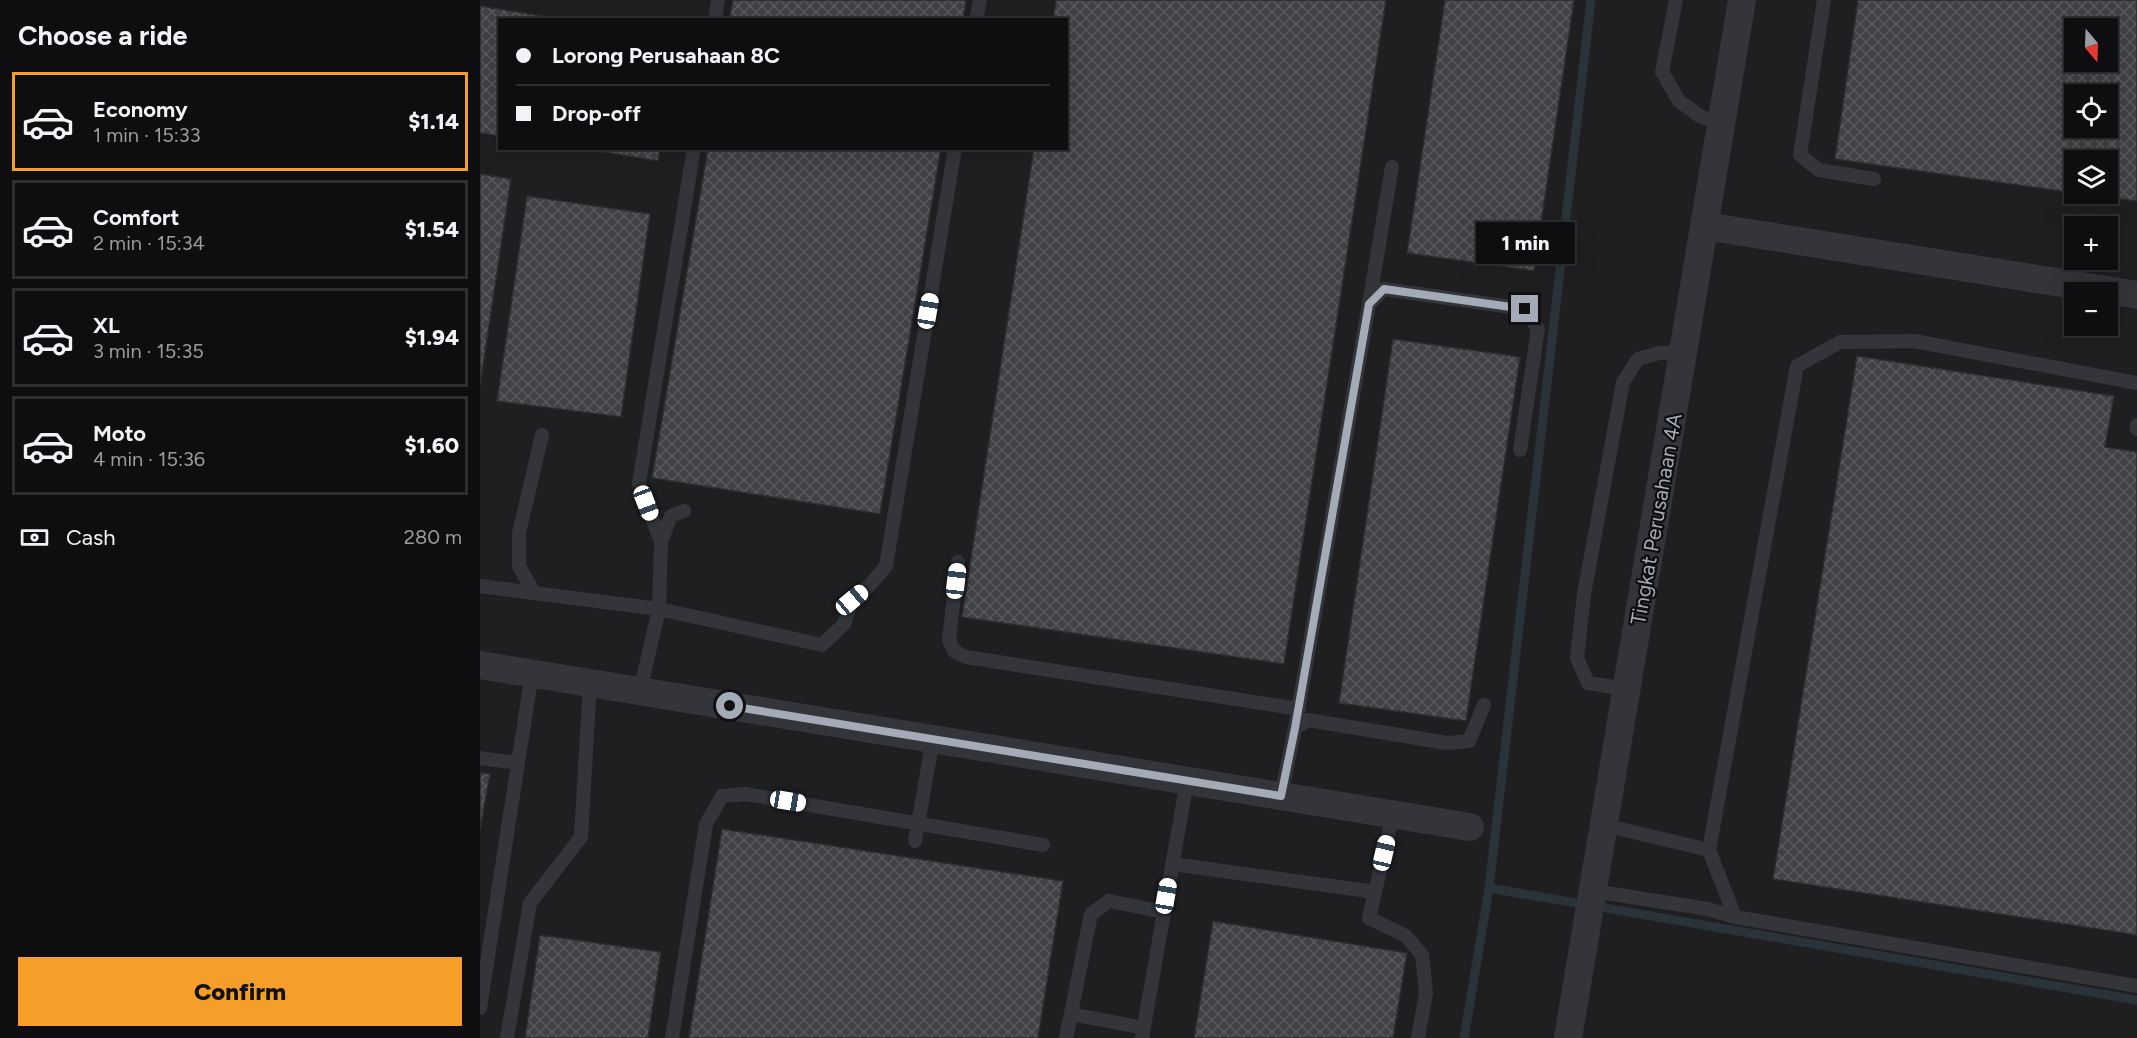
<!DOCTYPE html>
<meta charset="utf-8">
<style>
body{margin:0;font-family:Figtree,sans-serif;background:#1c1c1e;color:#f1f3f6;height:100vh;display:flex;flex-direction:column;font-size:22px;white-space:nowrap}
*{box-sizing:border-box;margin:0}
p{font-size:20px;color:#9b9c9f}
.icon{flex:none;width:33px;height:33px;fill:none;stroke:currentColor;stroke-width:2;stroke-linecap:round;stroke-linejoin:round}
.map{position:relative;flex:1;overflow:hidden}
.drawer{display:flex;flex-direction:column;background:#0e0e10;width:480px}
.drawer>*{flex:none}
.hud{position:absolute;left:18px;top:18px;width:570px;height:132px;border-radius:0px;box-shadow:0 6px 24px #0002,0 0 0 2px #2e2e30;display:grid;align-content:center;height:132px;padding:0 18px;background:#0e0e10}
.needle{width:39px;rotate:161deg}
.buttons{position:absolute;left:1584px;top:18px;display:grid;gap:12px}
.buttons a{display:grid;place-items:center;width:54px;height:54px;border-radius:0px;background:#0e0e10;box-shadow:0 6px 24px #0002,0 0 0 2px #2e2e30;font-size:30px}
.end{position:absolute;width:27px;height:27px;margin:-14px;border:8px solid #a4abb6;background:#111;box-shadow:0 0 0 3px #111}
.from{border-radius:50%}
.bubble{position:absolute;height:42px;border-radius:0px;background:#0e0e10;box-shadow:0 6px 24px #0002,0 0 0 2px #2e2e30;font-size:20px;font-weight:800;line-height:42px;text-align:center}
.car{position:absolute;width:18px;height:36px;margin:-18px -9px;border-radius:8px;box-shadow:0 0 4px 2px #0007;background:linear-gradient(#fff 24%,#345 0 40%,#fff 0 76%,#345 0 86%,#fff 0)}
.hud b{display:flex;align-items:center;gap:21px;height:57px;font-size:22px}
.hud b+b{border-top:2px solid #2e2e30}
.hud i{width:15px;height:15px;background:#f1f3f6}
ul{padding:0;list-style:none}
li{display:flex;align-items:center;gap:18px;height:99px;margin:0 12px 9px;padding:0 6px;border:3px solid #2e2e30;border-radius:0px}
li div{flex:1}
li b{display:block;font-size:22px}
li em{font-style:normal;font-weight:800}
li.current{border-color:#f69e2a}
li>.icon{width:54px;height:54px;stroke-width:1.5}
h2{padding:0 18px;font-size:27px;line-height:72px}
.pay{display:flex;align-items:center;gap:15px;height:66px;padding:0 18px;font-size:22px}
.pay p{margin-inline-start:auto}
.primary-button{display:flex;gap:12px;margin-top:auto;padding:12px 18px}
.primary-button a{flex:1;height:69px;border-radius:0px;background:#f69e2a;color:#111;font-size:24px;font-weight:800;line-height:69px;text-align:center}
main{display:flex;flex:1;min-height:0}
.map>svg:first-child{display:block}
.built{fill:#1f1f22;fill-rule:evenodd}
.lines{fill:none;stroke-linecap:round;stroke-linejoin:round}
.stream{stroke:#293339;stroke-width:9}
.building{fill:url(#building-cross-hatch);stroke:#2d2d31;stroke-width:1.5;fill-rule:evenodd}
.service{stroke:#34353a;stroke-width:14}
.minor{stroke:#34353a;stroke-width:28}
.route{stroke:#a4abb6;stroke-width:8}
.labels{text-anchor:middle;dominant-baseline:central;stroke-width:4.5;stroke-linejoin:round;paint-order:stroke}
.street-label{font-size:21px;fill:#a4abb6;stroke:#0e0e10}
</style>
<main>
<section class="drawer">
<h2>Choose a ride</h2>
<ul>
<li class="current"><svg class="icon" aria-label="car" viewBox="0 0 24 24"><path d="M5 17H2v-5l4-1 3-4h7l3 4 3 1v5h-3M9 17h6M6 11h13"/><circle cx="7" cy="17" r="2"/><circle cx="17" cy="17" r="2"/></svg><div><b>Economy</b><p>1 min · 15:33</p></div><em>$1.14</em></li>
<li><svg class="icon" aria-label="car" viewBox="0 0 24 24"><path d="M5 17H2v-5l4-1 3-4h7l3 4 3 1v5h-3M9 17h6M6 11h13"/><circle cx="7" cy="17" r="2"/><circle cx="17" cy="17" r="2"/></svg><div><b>Comfort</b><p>2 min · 15:34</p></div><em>$1.54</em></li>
<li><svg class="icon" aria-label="car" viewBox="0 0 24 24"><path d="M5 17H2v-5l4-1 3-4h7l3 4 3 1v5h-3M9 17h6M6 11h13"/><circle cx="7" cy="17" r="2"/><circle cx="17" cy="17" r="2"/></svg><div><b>XL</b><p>3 min · 15:35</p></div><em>$1.94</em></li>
<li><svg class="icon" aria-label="car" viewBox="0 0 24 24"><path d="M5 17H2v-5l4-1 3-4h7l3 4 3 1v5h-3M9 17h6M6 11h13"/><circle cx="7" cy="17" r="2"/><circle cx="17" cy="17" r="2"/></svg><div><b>Moto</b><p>4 min · 15:36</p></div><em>$1.60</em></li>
</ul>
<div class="pay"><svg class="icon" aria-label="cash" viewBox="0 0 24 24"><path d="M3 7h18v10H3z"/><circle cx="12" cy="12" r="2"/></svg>Cash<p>280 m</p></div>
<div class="primary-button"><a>Confirm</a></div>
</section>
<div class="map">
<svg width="1657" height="1038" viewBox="0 0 1657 1038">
<defs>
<pattern id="building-cross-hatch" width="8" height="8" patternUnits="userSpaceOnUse" patternTransform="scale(1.5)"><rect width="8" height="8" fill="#3f4145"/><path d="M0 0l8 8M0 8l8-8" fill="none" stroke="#585a5e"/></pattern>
</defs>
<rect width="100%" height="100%" fill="#131315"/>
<path class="built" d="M0,0H1657V1038H0ZM20,20H586V148H20ZM1594,28H1628V62H1594ZM1594,94H1628V128H1594ZM1594,160H1628V194H1594ZM1594,226H1628V260H1594ZM1594,292H1628V326H1594Z"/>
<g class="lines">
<path class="stream" d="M1009,888L1657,1000
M984,1038L1009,888L1111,0"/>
</g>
<path class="building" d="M253,0H486L483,20H249Z
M576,0H906L804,664L482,617L554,148H586V20H573Z
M965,0H1094L1054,271L927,253Z
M1378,0H1657V201L1601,194H1628V160H1594V193L1355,159ZM1594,28H1628V62H1594ZM1594,94H1628V128H1594Z
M0,6L88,20H20V136L0,133Z
M100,148H180L178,161Z
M228,148H461L400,514L172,478Z
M0,174L31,179L0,386Z
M47,196L170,214L141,417L17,401Z
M913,339L1040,357L986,721L859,703Z
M1377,356L1634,396L1625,447L1657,452V935L1293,879Z
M0,773L10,774L0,830Z
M242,829L583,881L558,1038H209Z
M733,921L927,953L913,1038H714Z
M60,935L181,952L168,1038H45Z"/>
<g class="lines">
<path class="service" d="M1196,0L1182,72L1199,101L1220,116L1242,125
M1344,0L1320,155L1339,170L1394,179
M235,20L238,0
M496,20L500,0
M889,304L912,167
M1657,383L1434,341L1360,342L1317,366L1229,850L1255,917L1657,986
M1657,425V429
M62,435L39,533V566L54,593L179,609L342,645L364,624L372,600L390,585L406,566L475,148
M181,542L159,483L214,148
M478,562L469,640L474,651L486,657L819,709
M0,586L54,593
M1147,689L1108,683L1097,658L1104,594L1143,382L1158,359L1179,353H1204
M160,691L179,609L181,542L191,516L204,511
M815,728L889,304L904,289L1045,309L1058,329L1040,450
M0,758L38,763
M801,796L815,728L828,720L967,743L989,741L1004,705
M913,814L889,918L926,936L942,955L946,993L938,1038
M1124,825L1229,850
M435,841L453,739
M692,864L895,892
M1113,891L1228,909L1255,917
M0,1008L52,673
M591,1014L664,1028
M27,1038L50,903L101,837L110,683
M192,1038L226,824L242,796L265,794L563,845
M586,1038L611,914L629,901L684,912
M662,1038L707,781"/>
<path class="minor" d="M1225,226L1657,295
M0,665L990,827
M1088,1038L1262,0"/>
</g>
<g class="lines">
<path class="route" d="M250,706L801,796L815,728L889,304L904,289L1045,309"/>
</g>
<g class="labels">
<g class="street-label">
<text transform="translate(1176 519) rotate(-80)">Tingkat Perusahaan 4A</text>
</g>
</g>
</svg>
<div class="buttons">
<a><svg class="needle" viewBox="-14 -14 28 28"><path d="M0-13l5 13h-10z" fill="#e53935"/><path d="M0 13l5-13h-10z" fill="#9b9c9f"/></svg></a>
<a><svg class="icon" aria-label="locate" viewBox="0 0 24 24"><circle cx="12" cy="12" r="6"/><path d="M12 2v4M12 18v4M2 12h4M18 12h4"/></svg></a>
<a><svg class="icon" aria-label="layers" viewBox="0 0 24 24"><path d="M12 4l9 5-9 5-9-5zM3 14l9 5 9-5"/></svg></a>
<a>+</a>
<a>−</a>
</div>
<i class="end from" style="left:250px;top:706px"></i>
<i class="end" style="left:1045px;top:309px"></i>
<div class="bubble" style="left:996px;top:222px;width:99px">1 min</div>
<i class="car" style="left:448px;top:311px;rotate:10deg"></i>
<i class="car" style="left:166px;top:503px;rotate:159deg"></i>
<i class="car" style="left:476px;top:581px;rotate:7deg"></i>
<i class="car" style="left:372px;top:600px;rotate:50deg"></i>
<i class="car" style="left:308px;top:801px;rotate:99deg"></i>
<i class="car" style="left:904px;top:853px;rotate:13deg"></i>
<i class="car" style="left:686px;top:896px;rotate:10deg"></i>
<div class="hud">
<b><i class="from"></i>Lorong Perusahaan 8C</b>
<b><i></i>Drop-off</b>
</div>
</div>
</main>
